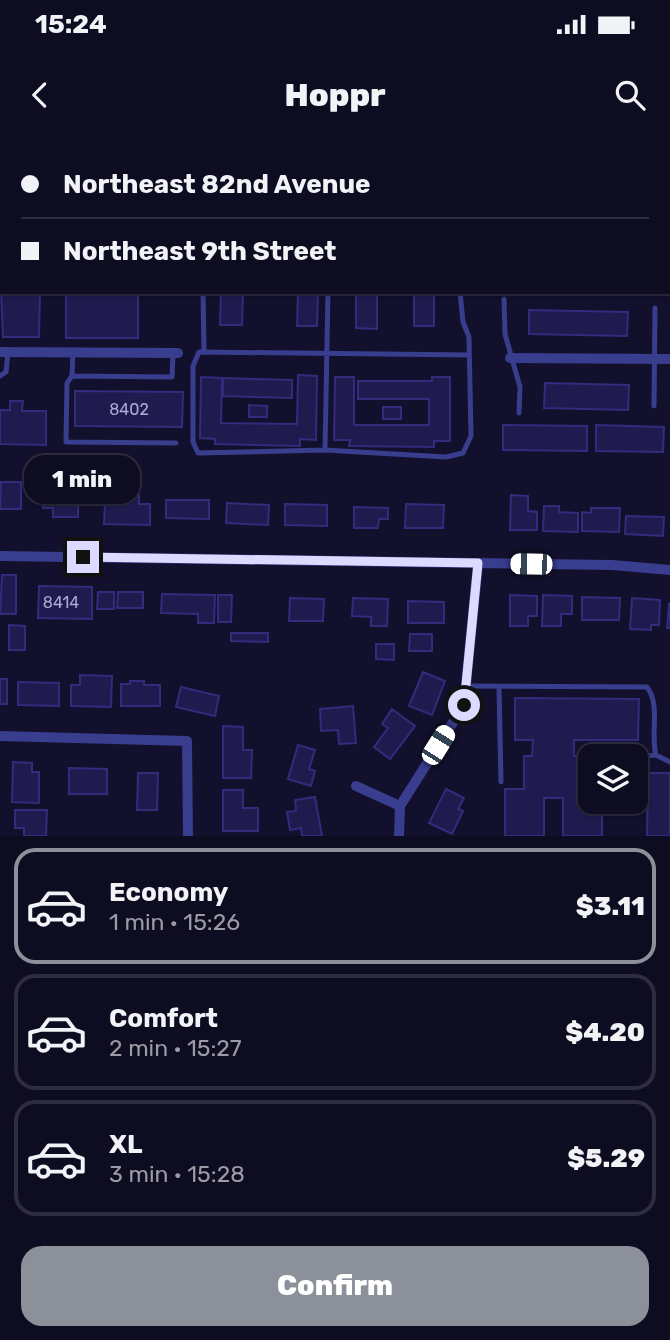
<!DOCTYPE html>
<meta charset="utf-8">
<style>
body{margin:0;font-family:Rubik,sans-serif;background:#17152a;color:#f1f3f6;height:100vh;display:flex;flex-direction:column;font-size:26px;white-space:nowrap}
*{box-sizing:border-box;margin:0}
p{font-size:23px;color:#9b9ba5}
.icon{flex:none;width:38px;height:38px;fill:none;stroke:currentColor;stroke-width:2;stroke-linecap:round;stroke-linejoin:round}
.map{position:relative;height:696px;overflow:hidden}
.details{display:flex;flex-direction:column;background:#0e0c21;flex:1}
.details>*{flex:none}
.banner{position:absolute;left:0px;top:0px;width:670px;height:154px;box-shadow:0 2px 5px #0004,0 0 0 2px #2e2c3f;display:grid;align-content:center;height:154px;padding:0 21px;background:#0e0c21}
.controls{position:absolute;left:578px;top:604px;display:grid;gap:14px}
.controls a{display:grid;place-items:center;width:70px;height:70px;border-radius:14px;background:#0e0c21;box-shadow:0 2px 5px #0004,0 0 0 2px #2e2c3f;font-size:35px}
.end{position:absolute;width:32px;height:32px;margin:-16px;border:9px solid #dcdbff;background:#111;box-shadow:0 0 0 4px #111}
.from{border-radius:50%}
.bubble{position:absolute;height:49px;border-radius:21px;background:#0e0c21;box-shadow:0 2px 5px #0004,0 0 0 2px #2e2c3f;font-size:23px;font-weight:800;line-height:49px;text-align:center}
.car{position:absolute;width:21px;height:42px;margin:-21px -10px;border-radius:9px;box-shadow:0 0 5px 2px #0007;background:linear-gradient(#fff 24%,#345 0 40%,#fff 0 76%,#345 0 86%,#fff 0)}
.banner b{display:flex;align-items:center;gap:24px;height:66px;font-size:26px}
.banner b+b{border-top:2px solid #2e2c3f}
.banner i{width:18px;height:18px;background:#f1f3f6}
ul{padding:12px 0 0;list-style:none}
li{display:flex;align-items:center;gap:21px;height:116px;margin:0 14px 10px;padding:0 7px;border:4px solid #2e2c3f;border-radius:21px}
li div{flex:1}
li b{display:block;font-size:26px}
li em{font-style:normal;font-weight:800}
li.current{border-color:#8c9099}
li>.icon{width:63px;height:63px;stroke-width:1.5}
.action{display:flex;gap:14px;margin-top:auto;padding:14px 21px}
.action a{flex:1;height:80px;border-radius:21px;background:#8c9099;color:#fff;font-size:28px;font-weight:800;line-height:80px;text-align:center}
.status{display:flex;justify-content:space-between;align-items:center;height:49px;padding:0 35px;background:#0e0c21;direction:ltr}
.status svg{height:19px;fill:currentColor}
header{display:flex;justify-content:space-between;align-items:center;height:91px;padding:0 21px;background:#0e0c21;font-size:32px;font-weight:800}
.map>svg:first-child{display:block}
.green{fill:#123732}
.building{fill:#201b4f;stroke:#332b7c;stroke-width:2}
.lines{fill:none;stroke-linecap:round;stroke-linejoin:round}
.service{stroke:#383d8e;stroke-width:5}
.minor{stroke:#383d8e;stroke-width:10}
.route{stroke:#dcdbff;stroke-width:9}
.labels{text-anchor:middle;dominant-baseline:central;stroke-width:6;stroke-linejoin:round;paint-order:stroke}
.number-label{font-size:16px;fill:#adabd3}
</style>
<div class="status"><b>15:24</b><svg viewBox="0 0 49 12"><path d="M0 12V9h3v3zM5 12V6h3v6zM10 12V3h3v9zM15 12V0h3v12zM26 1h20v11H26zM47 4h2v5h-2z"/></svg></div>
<header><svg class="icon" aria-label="back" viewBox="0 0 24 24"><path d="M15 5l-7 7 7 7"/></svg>Hoppr<svg class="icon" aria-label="search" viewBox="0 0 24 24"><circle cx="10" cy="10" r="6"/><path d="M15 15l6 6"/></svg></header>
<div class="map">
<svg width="670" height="696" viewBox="0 0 670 696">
<rect width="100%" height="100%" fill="#12102c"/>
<path class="green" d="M480,0H620L480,2Z"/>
<path class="building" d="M0,127L2,152H40L39,197H3Z
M66,152H138V198H66Z
M221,152H243L242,185H220Z
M298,152H318L317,186H297Z
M356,152H377V189L356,188Z
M414,152H434V186H414Z
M497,152H581V154Z
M598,152H664V155Z
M529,170L628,172L627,196L529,194Z
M298,235L317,236L316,300L300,299V306L215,304V299L200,298L201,237L222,238L221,283L297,284Z
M335,237H354V285H429V259H358V241H432V237H450V301H434V307L349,306L350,300H334Z
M223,238L292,240V258L223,256Z
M545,243L629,245L628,270L544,268Z
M75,251L183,252L182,287L75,286Z
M10,261H23L22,271H46V305L0,304V270H10Z
M249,265L267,266V277H249Z
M383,267H401V279H383Z
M503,285L587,286V311L503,310Z
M596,285L664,287L663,312L596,311Z
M1,342H21V369H0Z
M44,352H58V359H78V377H53V368H43Z
M116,353L139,354V364H150V385L104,384L105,364H116Z
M511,355L528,356V371L537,372V390H510Z
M166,360H209V379L166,378Z
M227,363L269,365L268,385L226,383Z
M285,364L327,365V386L285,385Z
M406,364L444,365L443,388H405Z
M544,366H559V372L578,373V392L543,391Z
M354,367L388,368V379H379L378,388H354Z
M591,368H620L619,392L582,391V372L591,373Z
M626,376L664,377L663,396L625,394Z
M2,435H16V474H0Z
M39,446L92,447V479L38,478Z
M98,452H114V469H97Z
M118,452H143V468H117Z
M162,454L215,455L214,483H198V474L161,473Z
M218,455H232L231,482H218Z
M510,455L537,456V476H528V486H510Z
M543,455L572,456V474H561V486H542Z
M582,457L620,458L619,480H582Z
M290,458L324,459L323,481H289Z
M353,458L388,459L387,486H371V477L352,476Z
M632,458L660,460L659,485H651V490L630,489Z
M408,461L444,462V483H408Z
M669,464H670V488H667Z
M9,485L25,486V510H9Z
M231,493H268V502L231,501Z
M410,494H432V511H409Z
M376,504H394V520L376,519Z
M423,532L445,541L432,575L409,566Z
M80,535L112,536L111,567L71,566V545H80Z
M0,539H7V564H0Z
M130,541H144V545H160V566H121V544H130Z
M18,542L59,543V566L18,565Z
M181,547L219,556L215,576L176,567Z
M515,558L639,559L638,600H574V616H592H590V642H583V649H590V662H602V696H563V658H544V696H505V649H524V616H532L533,600H515Z
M353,566L356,603L339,604L338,590L321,591L320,569Z
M392,569L415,586L390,619L374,607L388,588L382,584Z
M223,586L243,587V610H252L251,638H223Z
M298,605L315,610L309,629L315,631L311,646L288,639Z
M13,622L32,623V632H39V663L12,662Z
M69,628L107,629V654H69Z
M138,633H158L157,670H137Z
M648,633H670V696H647Z
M446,649L464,658L458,669L463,671L452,694L429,683Z
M223,650H243V668H258V691H223Z
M315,657L322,696H302L301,688L290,690L287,672L296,671L295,660Z
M15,670H47L46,696H24V688H15Z"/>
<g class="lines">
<path class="service" d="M203,152L204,212
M460,152L463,182L469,197L471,296L463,313L446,317L325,310L198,313L193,302V226L199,212L469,215
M504,159L505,194L520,247L519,273
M73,212L72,236L172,237L173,214
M0,236L6,232L8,212
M72,236L67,243L66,302L176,303
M654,266L655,168
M325,310L328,152
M466,546L647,547C661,566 650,593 656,615L670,622
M499,547L501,642
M635,617L656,615"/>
<path class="minor" d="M461,0V2
M0,212L178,213
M510,218L670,219
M0,416L612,425L670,430
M0,596L187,601L188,696
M356,646L400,666
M399,696L400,666L464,565L478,423"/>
</g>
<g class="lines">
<path class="route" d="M83,417L478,423L464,565"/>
</g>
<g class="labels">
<g class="number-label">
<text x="129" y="269">8402</text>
<text x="61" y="462">8414</text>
</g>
</g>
</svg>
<div class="controls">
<a><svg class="icon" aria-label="layers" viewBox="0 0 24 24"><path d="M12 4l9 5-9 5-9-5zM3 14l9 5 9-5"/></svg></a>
</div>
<i class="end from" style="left:464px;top:565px"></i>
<i class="end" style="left:83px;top:417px"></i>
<div class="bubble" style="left:24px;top:315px;width:116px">1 min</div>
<i class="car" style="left:531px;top:424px;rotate:271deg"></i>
<i class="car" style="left:438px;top:605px;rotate:32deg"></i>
<div class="banner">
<b><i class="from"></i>Northeast 82nd Avenue</b>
<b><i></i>Northeast 9th Street</b>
</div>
</div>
<section class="details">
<ul>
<li class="current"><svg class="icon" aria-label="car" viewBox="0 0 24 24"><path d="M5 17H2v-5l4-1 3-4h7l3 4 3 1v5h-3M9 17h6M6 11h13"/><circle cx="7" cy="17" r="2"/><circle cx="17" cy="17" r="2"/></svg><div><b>Economy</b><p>1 min · 15:26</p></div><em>$3.11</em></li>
<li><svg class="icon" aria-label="car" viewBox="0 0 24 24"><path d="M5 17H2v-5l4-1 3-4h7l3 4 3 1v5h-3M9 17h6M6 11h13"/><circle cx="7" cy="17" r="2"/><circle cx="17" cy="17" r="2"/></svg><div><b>Comfort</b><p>2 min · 15:27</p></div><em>$4.20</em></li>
<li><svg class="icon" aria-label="car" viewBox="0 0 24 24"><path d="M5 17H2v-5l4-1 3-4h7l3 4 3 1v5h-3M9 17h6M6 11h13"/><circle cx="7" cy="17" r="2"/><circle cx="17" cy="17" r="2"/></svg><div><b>XL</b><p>3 min · 15:28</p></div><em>$5.29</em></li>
</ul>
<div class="action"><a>Confirm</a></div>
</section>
